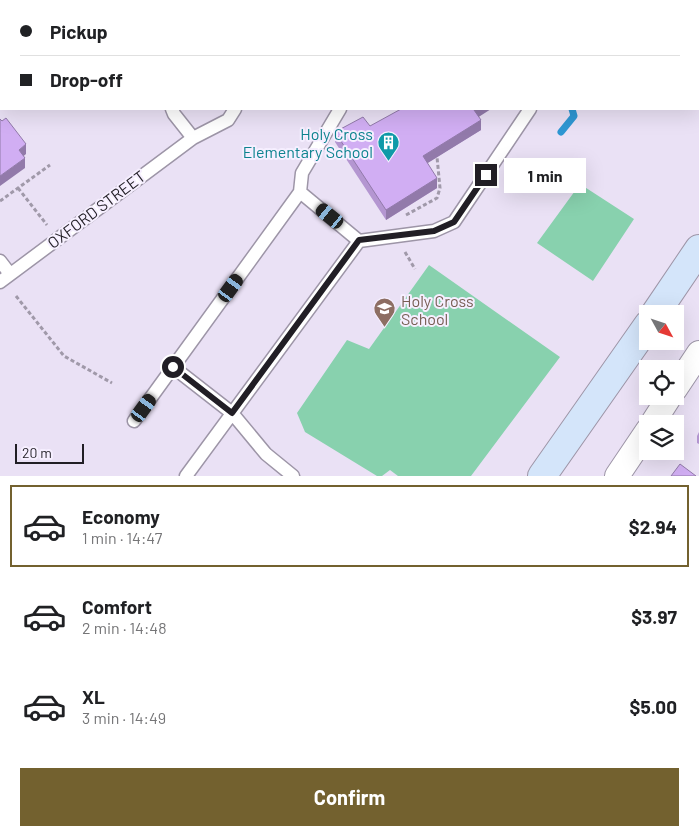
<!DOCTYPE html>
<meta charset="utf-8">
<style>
body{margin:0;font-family:Barlow,sans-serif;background:#f6f6f6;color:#202124;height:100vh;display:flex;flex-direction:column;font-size:19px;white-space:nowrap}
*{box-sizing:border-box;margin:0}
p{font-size:16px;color:#757577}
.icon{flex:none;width:28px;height:28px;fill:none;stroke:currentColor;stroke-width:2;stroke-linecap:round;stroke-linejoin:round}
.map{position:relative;height:476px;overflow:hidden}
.drawer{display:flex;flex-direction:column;background:#fff;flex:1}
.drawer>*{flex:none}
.hud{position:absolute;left:0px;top:0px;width:700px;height:110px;box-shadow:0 5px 20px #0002;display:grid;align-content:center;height:110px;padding:0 20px;background:#fff}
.needle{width:32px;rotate:130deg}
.tools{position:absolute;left:639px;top:305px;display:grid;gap:10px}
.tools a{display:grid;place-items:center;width:45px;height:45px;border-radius:0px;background:#fff;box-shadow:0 5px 20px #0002;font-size:25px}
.scale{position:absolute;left:15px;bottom:12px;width:69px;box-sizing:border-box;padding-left:5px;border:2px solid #211e25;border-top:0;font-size:14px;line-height:18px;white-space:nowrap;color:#211e25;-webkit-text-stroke:4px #f6efff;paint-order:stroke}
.end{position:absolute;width:22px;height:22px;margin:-11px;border:6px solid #211e25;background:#fff;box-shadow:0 0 0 2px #fff}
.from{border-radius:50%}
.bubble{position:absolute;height:35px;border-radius:0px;background:#fff;box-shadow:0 5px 20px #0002;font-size:16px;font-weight:700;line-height:35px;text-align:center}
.car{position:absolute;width:15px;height:30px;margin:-15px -8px;border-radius:6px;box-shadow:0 0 4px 1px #0007;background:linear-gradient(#222 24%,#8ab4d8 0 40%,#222 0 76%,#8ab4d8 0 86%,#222 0)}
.hud b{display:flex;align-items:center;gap:18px;height:48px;font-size:19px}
.hud b+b{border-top:1px solid #e0e0e0}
.hud i{width:12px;height:12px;background:#202124}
ul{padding:9px 0 0;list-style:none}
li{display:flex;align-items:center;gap:15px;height:82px;margin:0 10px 8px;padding:0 10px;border:2px solid transparent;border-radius:0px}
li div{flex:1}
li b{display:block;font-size:19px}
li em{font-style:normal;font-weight:700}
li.selected{border-color:#73612f}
li>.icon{width:45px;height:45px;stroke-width:1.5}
.primary-button{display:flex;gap:10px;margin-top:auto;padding:10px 20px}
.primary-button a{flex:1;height:58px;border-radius:0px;background:#73612f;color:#fff;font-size:20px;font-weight:700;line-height:58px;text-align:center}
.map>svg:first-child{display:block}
.green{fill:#88d1ae}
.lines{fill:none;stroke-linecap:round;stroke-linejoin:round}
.stream{stroke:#2e97d3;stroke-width:7}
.service-casing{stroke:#9d95a7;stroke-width:15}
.minor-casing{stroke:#9d95a7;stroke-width:26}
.secondary-casing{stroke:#9d95a7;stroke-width:30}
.path{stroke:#a099a9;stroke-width:3;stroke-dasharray:4 2.5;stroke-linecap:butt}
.service{stroke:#fff;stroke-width:12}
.minor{stroke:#fff;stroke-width:24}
.secondary{stroke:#d4e5fa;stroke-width:28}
.wall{fill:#b496d1}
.shaded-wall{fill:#927aaa}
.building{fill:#d1aef3;stroke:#927aaa}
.route{stroke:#211e25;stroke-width:6}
.labels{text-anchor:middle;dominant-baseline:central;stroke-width:4;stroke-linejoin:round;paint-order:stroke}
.culture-label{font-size:16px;fill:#0d838f;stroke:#f6efff;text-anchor:end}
.street-label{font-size:16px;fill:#211e25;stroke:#f6efff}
.education-label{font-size:16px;fill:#785e54;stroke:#f6efff;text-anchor:start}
</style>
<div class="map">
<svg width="699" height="476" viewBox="0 0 699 476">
<rect width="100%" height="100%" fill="#eae1f5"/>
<path class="green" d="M580,184L634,219L593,281L537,243Z
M429,265L560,357L471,476H398L390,470L382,476H377L305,432L297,413L347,340L369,349Z"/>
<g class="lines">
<path class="stream" d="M555,0L557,1
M561,132L574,116L572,109"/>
<defs>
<path id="service" d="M347,0V1
M503,0L504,1
M172,109L174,114L193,138
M300,192L302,173L340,109
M359,241L434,231L454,222L530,109
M0,261L10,274
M0,282L193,138L228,120L235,109
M173,367L232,413L266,454L293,476
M134,421L300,192L359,241L186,476"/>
<path id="minor" d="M675,389L699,353
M652,424L670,396
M617,476L648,430"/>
<path id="secondary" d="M655,314L699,249
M542,476L648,325"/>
</defs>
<use href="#service" class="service-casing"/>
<use href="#minor" class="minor-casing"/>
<use href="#secondary" class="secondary-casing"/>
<path class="path" d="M89,1L91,0
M0,44H1
M18,188L47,225
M0,201L50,165
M406,215L437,198L440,188L437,157
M405,252L415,269
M16,296L64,356L112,383"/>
<use href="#service" class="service"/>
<use href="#minor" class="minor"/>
<use href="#secondary" class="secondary"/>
</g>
<path class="wall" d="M237,0H285L284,1H238Z
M479,117L481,130L427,163L437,188L386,220L335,142V132L370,126Z
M699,432V444L697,443V436Z"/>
<path class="shaded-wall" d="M201,0H214L213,1H200Z
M272,0H285L284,1H271Z
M475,109H491L474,120V110Z
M481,120V130L423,166V156Z
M26,144V154L19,160V150Z
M25,158V168L0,186V176Z
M437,178V188L386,220V210Z"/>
<path class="building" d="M0,0H11L8,1H1V32L0,29Z
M160,0H201L200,1H161Z
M245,0H272L271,1H246Z
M366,0H467L468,1H367Z
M401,109H475L474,110L481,120L423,156L437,178L386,210L335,132L363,117L370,126Z
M6,118L26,144L19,150L25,158L0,176V119L2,121Z
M680,464L696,476H671Z"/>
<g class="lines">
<path class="route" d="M173,367L232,413L359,240L434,231L454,222L486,175"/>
</g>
<defs>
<symbol id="building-pin" viewBox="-11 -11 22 30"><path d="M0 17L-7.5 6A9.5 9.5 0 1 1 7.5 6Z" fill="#0f9aa8" stroke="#f6efff"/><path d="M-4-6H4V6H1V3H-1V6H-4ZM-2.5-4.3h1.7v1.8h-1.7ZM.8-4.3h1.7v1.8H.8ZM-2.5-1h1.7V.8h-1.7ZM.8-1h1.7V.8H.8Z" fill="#fff"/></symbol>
<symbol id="school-pin" viewBox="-11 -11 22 30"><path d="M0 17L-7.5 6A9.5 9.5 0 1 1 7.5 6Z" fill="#8d6e63" stroke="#f6efff"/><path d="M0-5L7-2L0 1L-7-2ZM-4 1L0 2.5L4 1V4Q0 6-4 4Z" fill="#fff"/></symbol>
</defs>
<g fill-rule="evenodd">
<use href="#building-pin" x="376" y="130" width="25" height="34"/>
<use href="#school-pin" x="372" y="296" width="25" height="34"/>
</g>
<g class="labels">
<g class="culture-label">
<text x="373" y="133">Holy Cross<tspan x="373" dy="18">Elementary School</tspan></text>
</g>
<g class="street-label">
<text transform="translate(96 209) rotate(-37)">OXFORD STREET</text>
</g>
<g class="education-label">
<text x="401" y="300">Holy Cross<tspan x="401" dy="18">School</tspan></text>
</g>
</g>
</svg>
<div class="tools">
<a><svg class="needle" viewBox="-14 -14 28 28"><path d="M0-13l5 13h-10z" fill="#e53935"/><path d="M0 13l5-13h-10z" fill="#757577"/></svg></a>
<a><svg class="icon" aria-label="locate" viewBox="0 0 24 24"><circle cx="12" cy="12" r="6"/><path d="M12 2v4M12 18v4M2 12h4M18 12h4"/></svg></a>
<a><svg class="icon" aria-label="layers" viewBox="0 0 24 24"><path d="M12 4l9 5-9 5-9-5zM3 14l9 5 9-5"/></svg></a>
</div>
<div class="scale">20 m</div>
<i class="end from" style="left:173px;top:367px"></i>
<i class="end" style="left:486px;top:175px"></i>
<div class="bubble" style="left:504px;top:158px;width:82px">1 min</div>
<i class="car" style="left:330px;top:216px;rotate:309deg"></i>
<i class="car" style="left:231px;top:288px;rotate:36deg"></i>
<i class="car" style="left:144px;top:408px;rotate:36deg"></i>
<div class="hud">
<b><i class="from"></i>Pickup</b>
<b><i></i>Drop-off</b>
</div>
</div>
<section class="drawer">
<ul>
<li class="selected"><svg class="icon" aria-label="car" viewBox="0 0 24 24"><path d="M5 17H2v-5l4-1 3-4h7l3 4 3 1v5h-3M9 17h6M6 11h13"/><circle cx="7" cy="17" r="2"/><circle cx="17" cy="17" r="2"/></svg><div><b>Economy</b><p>1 min · 14:47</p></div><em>$2.94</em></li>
<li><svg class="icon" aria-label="car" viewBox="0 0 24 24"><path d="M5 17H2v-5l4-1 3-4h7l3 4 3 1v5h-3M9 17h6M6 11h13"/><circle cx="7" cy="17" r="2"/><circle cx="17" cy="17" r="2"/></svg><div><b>Comfort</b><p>2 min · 14:48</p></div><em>$3.97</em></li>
<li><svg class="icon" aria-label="car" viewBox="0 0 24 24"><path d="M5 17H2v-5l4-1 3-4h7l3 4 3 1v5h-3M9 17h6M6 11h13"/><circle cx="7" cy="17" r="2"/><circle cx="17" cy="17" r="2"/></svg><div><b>XL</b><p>3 min · 14:49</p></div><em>$5.00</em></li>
</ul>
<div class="primary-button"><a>Confirm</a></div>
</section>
